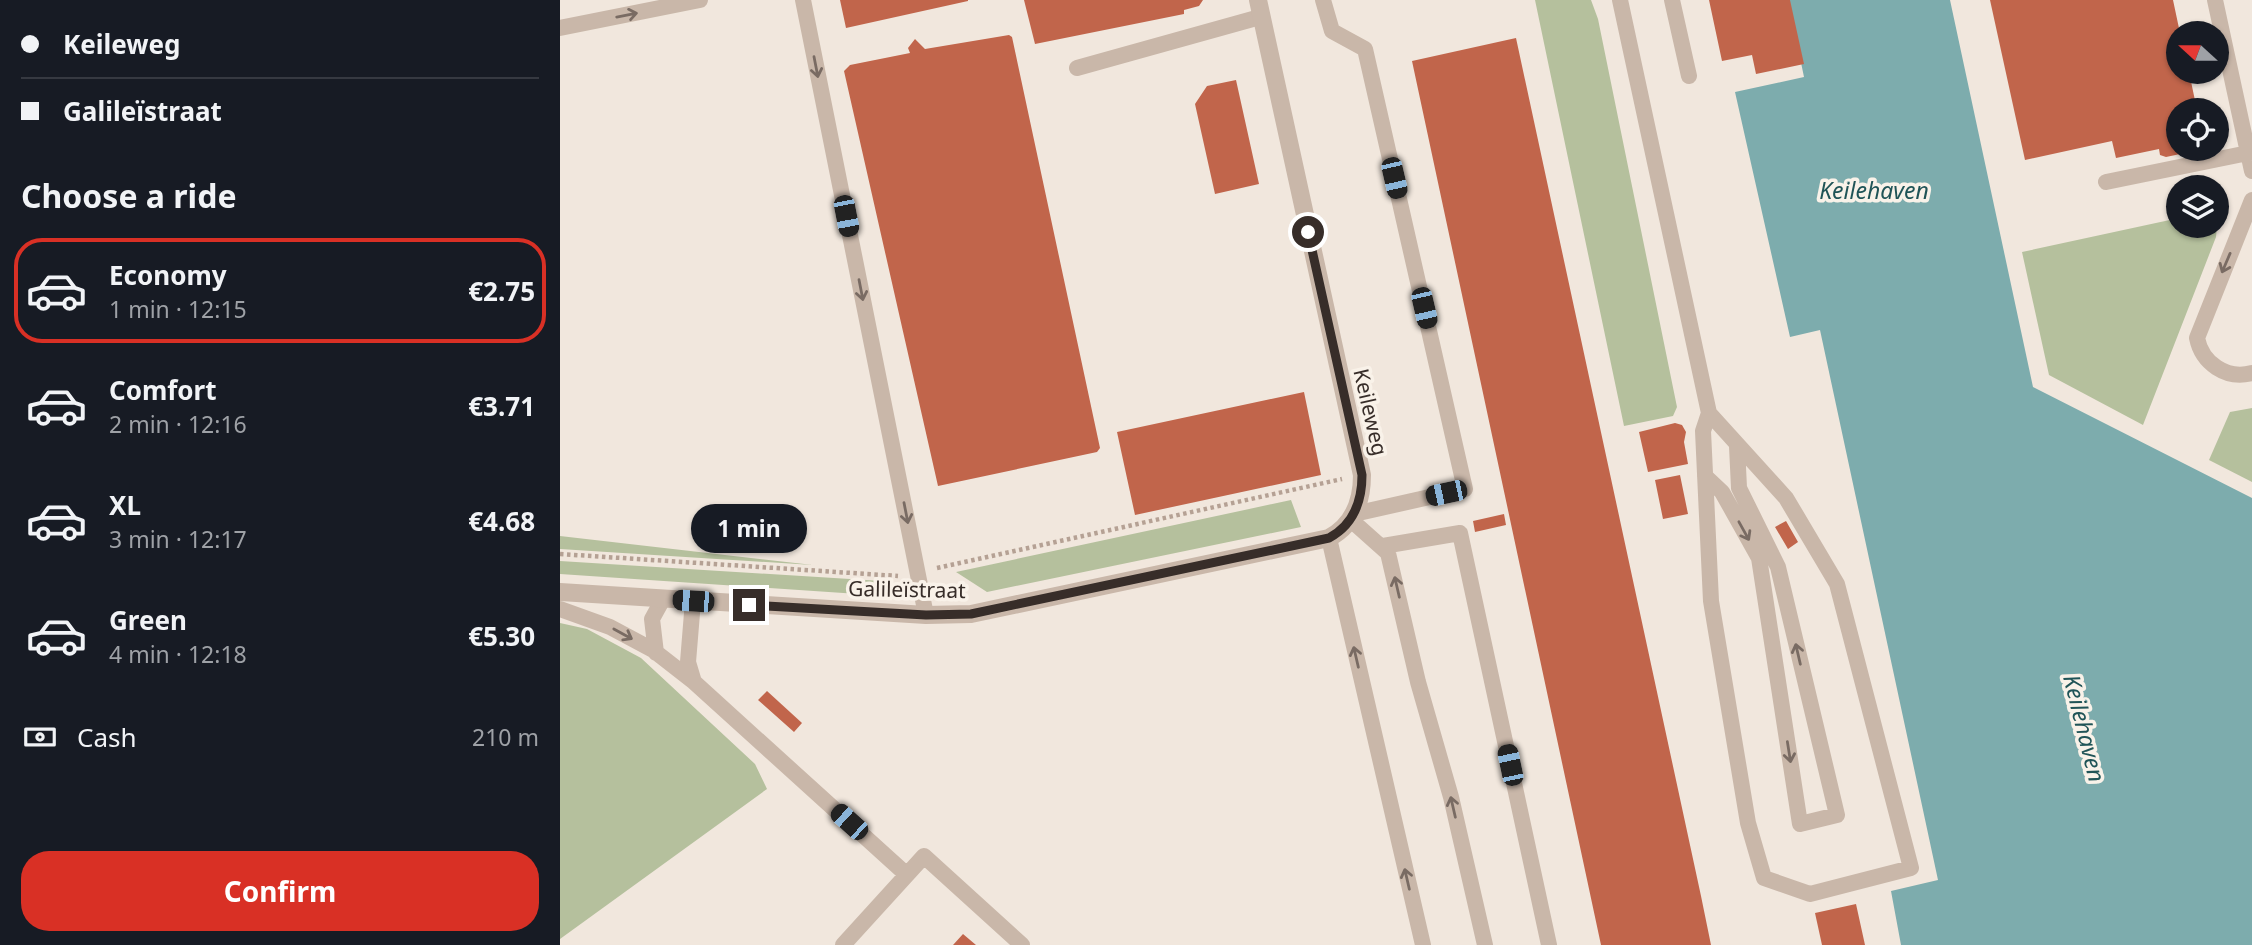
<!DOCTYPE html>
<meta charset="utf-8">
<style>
body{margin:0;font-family:"Noto Sans",sans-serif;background:#242831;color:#f1f3f6;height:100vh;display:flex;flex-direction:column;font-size:26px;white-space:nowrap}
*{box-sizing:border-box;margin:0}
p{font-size:23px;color:#9ea1a6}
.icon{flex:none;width:38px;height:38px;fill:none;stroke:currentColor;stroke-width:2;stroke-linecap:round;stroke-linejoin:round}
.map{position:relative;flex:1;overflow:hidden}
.panel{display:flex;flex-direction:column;background:#171b24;width:560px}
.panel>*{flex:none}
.guide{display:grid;align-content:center;height:154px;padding:0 21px;background:#171b24}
.needle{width:46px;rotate:291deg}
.fabs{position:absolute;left:1606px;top:21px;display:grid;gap:14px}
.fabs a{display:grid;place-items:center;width:63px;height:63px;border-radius:50%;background:#171b24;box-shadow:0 2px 5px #0004;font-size:35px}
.end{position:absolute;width:32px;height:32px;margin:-16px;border:9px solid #372d29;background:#fff;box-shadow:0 0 0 4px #fff}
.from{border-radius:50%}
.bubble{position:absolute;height:49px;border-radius:24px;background:#171b24;box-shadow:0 2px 5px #0004;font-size:23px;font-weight:700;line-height:49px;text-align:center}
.car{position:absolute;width:21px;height:42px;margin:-21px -10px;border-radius:9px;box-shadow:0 0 5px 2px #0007;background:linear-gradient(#222 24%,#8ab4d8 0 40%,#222 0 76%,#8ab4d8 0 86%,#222 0)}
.guide b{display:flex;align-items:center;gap:24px;height:66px;font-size:26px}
.guide b+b{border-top:2px solid #363941}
.guide i{width:18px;height:18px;background:#f1f3f6}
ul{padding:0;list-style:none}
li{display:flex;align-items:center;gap:21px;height:105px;margin:0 14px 10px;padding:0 7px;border:4px solid transparent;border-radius:28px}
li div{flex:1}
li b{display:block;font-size:26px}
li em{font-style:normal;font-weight:700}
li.active{border-color:#d93025}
li>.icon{width:63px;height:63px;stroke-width:1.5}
h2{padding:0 21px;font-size:32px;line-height:84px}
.pay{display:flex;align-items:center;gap:18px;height:77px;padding:0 21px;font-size:26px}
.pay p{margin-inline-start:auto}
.cta{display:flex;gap:14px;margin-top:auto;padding:14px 21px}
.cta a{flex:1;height:80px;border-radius:28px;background:#d93025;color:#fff;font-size:28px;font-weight:700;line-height:80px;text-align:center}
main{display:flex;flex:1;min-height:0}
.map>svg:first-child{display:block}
.green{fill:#b5c09d}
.water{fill:#7dacad}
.building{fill:#c1654b}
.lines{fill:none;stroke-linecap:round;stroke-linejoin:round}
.path{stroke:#b5a194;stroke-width:4.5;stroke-dasharray:3.5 3.5;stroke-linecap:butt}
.service{stroke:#c9b7a9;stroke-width:16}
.minor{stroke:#c9b7a9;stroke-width:18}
.oneway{stroke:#796b63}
.route{stroke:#372d29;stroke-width:9}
.labels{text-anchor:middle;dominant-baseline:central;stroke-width:7;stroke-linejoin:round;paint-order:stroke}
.street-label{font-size:21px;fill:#372d29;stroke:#f9f2e9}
.water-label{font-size:23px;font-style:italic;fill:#205457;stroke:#f9f2e9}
</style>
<main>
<section class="panel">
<div class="guide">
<b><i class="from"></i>Keileweg</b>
<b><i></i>Galileïstraat</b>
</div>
<h2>Choose a ride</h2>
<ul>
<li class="active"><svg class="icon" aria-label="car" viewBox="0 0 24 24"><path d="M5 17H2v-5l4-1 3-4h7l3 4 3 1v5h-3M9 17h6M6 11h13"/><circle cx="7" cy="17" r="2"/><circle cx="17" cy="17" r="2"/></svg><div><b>Economy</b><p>1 min · 12:15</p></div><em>€2.75</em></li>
<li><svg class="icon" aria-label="car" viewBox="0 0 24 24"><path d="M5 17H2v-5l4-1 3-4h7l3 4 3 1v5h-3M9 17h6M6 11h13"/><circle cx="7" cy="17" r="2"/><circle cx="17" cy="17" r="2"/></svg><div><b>Comfort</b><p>2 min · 12:16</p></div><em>€3.71</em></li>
<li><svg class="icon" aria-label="car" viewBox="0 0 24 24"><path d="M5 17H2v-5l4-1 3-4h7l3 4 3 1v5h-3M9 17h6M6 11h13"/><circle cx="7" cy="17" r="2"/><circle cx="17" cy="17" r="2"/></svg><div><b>XL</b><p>3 min · 12:17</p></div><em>€4.68</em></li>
<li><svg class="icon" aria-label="car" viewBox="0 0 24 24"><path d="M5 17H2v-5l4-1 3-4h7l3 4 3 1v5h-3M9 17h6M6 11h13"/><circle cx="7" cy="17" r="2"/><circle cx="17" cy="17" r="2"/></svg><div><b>Green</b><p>4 min · 12:18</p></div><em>€5.30</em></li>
</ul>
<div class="pay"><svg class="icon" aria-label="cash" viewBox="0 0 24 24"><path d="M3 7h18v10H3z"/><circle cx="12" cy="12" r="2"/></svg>Cash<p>210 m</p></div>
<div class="cta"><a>Confirm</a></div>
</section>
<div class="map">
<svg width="1692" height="945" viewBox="0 0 1692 945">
<rect width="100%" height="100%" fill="#f1e7dd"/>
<path class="green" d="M975,0H1031L1038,19L1117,407L1113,416L1064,426Z
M1619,218V226H1657L1656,237L1583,425L1489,375L1462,252Z
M1692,408V482L1649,460L1670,412Z
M731,500L741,527L427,592L396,572Z
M0,536L253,565L0,549Z
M0,561L322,581L313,595L0,574Z
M0,623L27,629L81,658L195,764L207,789L0,939Z"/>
<path class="water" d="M1228,0H1390L1473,387L1692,498V945H1341L1331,891L1378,880L1260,330L1230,337L1175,92L1244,77Z"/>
<path class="building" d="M280,0H408V1L286,28Z
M464,0H643L639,6L624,10V14L475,44Z
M1149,0H1230L1244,64L1196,74L1192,55L1162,61Z
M1430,0H1613L1620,33L1619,72H1629L1637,110H1619V149H1628L1625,153L1606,157L1600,155L1599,149L1556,158L1552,141L1465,160Z
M449,35L452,37L540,448L537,452L378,486L284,71L290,65L350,53L348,48L355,39L365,49Z
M956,38L1141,896L1151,945H1041L852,61Z
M676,80L699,184L655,194L635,104L647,86Z
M744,392L761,475L575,515L557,432Z
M1115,423L1122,425L1126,432L1124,442L1128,464L1088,472L1079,432Z
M1120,475L1128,514L1103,519L1095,480Z
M944,514L946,525L915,532L913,521Z
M1226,521L1238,542L1228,549L1215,527Z
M207,691L242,723L234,732L198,700Z
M1296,904L1305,945H1262L1255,913Z
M403,934L416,945H393Z"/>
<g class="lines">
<path class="path" d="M0,554L338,576
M377,568L782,479"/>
<path class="service" d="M243,0L366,615
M763,0L772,31L805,49L905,489L794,514
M1060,0L1149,413
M1112,0L1129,76
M1655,0L1692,171
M0,28L140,0
M517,68L700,17
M1546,182L1688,153
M1692,200L1637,338C1642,363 1666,380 1692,373
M1149,413L1226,498L1277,584L1351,868L1250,894L1204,878L1188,823L1151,601L1143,431Z
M1145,476L1162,492L1199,558L1240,824L1277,815L1218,567L1179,488L1177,446
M791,520L828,553L858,682L891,797L925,945
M769,538L863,945
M823,546L900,533L989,945
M0,609L50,627L93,650L134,682L128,662L133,601
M96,653L92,619L103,599
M134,682L347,875
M283,945L364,856L462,945"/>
<path class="minor" d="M0,592L366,615L411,614L769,538C793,525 802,502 802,475L698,0"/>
</g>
<defs><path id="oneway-shaft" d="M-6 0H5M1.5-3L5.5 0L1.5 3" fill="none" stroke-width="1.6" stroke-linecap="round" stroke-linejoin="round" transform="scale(1.75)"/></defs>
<g class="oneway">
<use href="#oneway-shaft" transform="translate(67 15) rotate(-11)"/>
<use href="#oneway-shaft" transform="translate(256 67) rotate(79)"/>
<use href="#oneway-shaft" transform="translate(1666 263) rotate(113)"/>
<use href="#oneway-shaft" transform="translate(301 290) rotate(79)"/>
<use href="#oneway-shaft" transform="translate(346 513) rotate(79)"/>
<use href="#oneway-shaft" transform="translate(1184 531) rotate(61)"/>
<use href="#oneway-shaft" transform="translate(837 587) rotate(-103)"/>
<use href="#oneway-shaft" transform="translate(63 634) rotate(29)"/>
<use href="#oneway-shaft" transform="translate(1238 654) rotate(-103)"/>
<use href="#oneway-shaft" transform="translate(796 657) rotate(-103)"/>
<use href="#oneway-shaft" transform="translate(1229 752) rotate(81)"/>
<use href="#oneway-shaft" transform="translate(893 807) rotate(-103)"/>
<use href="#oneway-shaft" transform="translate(847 879) rotate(-103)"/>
</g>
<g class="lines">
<path class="route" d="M189,605L366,615L411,614L769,538C793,525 802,502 802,475L748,232"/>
</g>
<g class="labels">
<g class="street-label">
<text transform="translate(811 412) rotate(77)">Keileweg</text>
<text transform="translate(347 589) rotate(1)">Galileïstraat</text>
</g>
<g class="water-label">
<text x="1314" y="190">Keilehaven</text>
<text transform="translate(1525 728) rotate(76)">Keilehaven</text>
</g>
</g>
</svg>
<div class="fabs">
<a><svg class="needle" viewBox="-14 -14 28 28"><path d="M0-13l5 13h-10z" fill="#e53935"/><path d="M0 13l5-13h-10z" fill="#9ea1a6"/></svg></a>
<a><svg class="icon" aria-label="locate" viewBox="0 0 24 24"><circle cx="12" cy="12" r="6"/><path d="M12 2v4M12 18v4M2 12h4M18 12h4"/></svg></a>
<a><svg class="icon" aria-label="layers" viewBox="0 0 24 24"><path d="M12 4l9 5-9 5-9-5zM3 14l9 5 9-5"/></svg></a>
</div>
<i class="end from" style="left:748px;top:232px"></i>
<i class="end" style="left:189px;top:605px"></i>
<div class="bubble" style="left:131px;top:504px;width:116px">1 min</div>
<i class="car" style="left:834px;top:178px;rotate:167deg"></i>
<i class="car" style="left:286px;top:216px;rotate:169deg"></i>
<i class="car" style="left:864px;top:308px;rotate:167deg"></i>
<i class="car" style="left:886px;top:493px;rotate:258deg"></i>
<i class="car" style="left:133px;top:601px;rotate:274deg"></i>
<i class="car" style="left:950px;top:765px;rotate:348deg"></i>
<i class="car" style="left:289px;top:822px;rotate:312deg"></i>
</div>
</main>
